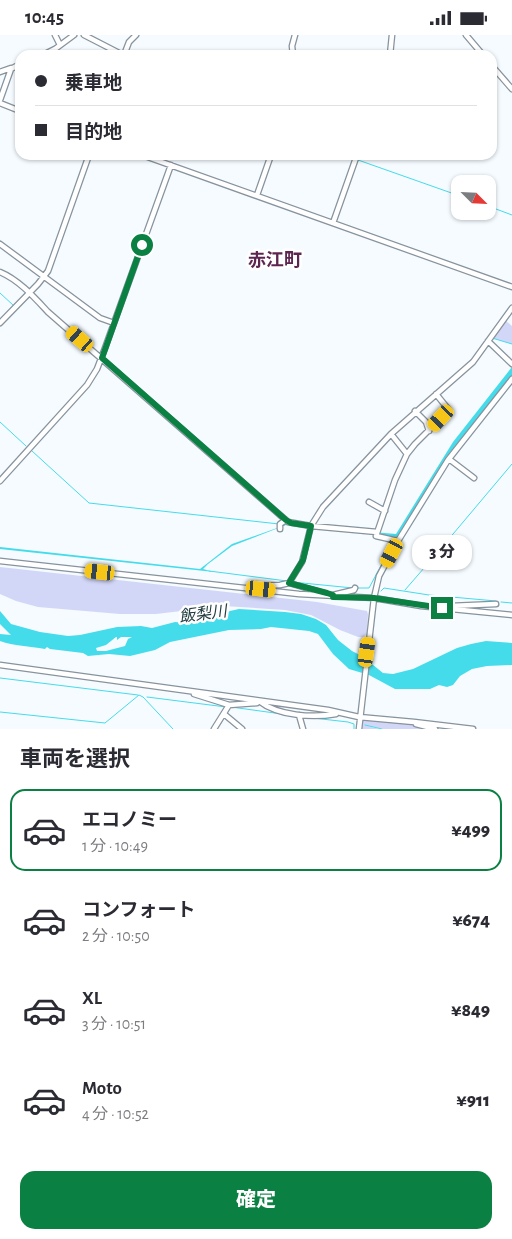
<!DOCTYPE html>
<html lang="ja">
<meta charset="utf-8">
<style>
body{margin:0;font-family:"Alegreya Sans","Noto Sans JP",sans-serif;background:#f7f7f7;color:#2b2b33;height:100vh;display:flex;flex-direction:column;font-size:19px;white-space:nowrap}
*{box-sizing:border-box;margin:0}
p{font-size:16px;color:#7c7c81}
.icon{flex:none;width:28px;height:28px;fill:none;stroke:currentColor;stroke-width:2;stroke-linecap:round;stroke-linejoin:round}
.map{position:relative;height:694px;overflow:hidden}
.sheet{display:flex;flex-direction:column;background:#fff;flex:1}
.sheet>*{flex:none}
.guide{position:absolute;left:15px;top:15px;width:482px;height:110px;border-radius:15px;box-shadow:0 1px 4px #0004;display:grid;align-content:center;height:110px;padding:0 20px;background:#fff}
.needle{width:32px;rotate:114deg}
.fabs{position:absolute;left:451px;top:140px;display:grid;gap:10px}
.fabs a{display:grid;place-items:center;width:45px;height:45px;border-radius:10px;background:#fff;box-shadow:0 1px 4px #0004;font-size:25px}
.end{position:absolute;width:22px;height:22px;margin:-11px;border:6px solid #0b8043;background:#fff;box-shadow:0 0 0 2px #fff}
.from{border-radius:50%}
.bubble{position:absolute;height:35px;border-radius:15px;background:#fff;box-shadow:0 1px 4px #0004;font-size:16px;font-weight:800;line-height:35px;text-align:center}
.car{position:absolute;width:15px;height:30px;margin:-15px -8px;border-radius:6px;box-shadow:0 0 4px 1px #0007;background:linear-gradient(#f5c518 24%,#345 0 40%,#f5c518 0 76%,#345 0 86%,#f5c518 0)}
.guide b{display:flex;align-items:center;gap:18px;height:48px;font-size:19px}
.guide b+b{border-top:1px solid #e1e1e2}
.guide i{width:12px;height:12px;background:#2b2b33}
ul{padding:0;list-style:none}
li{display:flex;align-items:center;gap:15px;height:82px;margin:0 10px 8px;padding:0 10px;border:2px solid transparent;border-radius:15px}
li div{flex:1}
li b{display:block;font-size:19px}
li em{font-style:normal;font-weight:800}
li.active{border-color:#0b8043}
li>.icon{width:45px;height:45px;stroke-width:1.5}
h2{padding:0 20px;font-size:22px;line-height:60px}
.cta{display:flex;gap:10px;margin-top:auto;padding:10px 20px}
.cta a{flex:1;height:58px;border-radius:15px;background:#0b8043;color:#fff;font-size:20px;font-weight:800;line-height:58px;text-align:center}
.status{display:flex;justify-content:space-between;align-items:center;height:35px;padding:0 25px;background:#fff;direction:ltr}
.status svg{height:14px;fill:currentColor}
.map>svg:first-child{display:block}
.green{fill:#d3d7f7}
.water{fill:#44dceb;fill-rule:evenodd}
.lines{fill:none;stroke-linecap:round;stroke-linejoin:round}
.stream{stroke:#44dceb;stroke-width:1}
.street-casing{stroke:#87939d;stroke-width:7}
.street{stroke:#fff;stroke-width:4.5}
.route{stroke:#0b8043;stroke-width:6}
.labels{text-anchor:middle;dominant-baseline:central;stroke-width:5;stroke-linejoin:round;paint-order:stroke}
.water-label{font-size:16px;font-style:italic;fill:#253e41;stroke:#fff}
.quarter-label{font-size:18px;font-weight:bold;fill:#5d2651;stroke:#fff}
</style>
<div class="status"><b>10:45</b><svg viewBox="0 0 49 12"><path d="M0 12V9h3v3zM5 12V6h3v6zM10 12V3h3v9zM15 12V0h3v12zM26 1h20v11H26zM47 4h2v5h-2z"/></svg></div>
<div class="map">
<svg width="512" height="694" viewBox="0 0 512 694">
<rect width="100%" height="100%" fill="#f5fbff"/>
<path class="green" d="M505,285L512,291V309L492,303Z
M0,532L317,567L367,576L368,579L367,599L363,602H358L340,595L311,580L285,575L224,571L156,579H120L38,572L16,566L0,559Z
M362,685L407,688L432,694H383L365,690L379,694H361Z"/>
<path class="water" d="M512,332V341L447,421L397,502L286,490L232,511L208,529L203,534L214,537L0,514V512L200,534L232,509L277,493L281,489L396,499L453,407Z
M239,574L285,577L301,579L316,584L326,590L338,605L352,616L362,621L383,638L393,639L413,634L457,613L471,609L486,606L512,608V630L487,631L472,634L460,641L453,650L447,652L439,650L430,654H395L369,640L349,634L333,619L318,599L309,596L271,592L261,594L229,595L170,607L155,615L130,621L109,619L88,621L83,618L50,614L47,612L45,614C29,611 14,611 0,606V599L11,600L0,589V576L11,589L40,597L68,601L80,600L117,592L141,591L152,593L175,587L185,588L220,581L230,576ZM116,602H117V605L121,602H132L128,604L125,611L106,616H97L96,613L106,610Z"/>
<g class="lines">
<path class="stream" d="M55,17L64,20
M344,120L354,124
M358,125L460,161
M488,171L512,180
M0,258L14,271
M492,303L512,309
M0,387L26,411
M32,416L89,468L279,489
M432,524L512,429
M209,536L287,546
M292,547L353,553
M357,553H369L385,523L391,507
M405,555L431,525
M381,556L384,553L429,560L496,566
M501,567L512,568
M0,643L138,660
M147,662L226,672
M231,672L282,679
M0,677L105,688L139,660L143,662L173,694
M313,683L348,687L354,689V694
M365,690L382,694"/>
<defs>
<path id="street" d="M55,0L60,10
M84,0L123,20
M466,0L483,20
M43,20L55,14L74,0
M124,20L129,7L136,0
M293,20L292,11L295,0
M390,20L392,0
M492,31L512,54
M0,37L11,33
M0,65L11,34L20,29
M0,68L20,76
M142,120L512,252
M257,160L271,120
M333,188L357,120
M0,209L100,283L114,288
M0,237C19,245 34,262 48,277L288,487L311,491L377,497
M0,288L38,249L48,236L89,120
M488,306L512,329
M415,376L426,387L429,396
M391,399L407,419L395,445L376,501L398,506
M407,419L415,409L449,375L436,359
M449,424L474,443
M0,446L87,350L97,334L105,313L171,130
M369,467L385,476
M280,494V489L286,485
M0,526L299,559L374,563L421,571L512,580
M289,548L331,560
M253,551L280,550L289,548L302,527L311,491L323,472L391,399L473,327L512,273
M333,560L354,555L355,553
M450,571L496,569
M0,630L328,675L359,682L414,687L473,694
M194,659L229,670L257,668L259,666C278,681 313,683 336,679
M224,679L242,694
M299,680L303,694
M416,689L435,694
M214,694L229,670
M359,694L374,563L379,541L398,506L448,425L512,344"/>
</defs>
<use href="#street" class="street-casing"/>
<use href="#street" class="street"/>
</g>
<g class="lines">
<path class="route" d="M142,210L102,323L286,485L291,488L311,491L303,525L289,548L327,558L333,560V562L374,563L442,573"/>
</g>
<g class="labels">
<g class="water-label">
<text transform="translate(203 579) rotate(-7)">飯梨川</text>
</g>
<g class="quarter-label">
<text x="275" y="226">赤江町</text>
</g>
</g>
</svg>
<div class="fabs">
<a><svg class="needle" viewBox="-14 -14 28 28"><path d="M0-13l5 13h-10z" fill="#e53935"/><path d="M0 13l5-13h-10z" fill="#7c7c81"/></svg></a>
</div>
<i class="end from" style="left:142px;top:210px"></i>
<i class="end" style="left:442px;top:573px"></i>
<div class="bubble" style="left:412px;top:500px;width:60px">3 分</div>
<i class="car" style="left:80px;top:304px;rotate:311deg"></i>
<i class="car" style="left:441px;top:383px;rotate:223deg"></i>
<i class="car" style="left:392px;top:518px;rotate:208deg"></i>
<i class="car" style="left:100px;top:537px;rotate:276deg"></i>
<i class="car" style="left:261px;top:554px;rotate:96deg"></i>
<i class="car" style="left:367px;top:617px;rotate:8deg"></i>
<div class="guide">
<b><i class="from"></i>乗車地</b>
<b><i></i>目的地</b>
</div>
</div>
<section class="sheet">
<h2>車両を選択</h2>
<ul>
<li class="active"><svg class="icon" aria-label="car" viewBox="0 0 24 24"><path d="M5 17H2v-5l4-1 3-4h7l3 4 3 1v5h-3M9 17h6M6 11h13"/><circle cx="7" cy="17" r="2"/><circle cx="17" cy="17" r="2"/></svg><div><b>エコノミー</b><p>1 分 · 10:49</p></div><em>¥499</em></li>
<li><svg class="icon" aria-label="car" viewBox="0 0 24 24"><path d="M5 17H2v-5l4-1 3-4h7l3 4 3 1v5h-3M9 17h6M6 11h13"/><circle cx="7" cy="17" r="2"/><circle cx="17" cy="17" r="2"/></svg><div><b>コンフォート</b><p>2 分 · 10:50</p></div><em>¥674</em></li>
<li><svg class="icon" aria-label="car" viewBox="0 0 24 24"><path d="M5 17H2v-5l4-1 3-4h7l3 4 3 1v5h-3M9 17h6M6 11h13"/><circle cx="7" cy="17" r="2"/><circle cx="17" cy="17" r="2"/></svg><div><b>XL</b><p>3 分 · 10:51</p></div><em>¥849</em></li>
<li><svg class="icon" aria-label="car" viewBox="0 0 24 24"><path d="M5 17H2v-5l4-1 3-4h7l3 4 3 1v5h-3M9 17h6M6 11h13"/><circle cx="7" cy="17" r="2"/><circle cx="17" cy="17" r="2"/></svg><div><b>Moto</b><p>4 分 · 10:52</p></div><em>¥911</em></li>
</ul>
<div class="cta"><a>確定</a></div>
</section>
